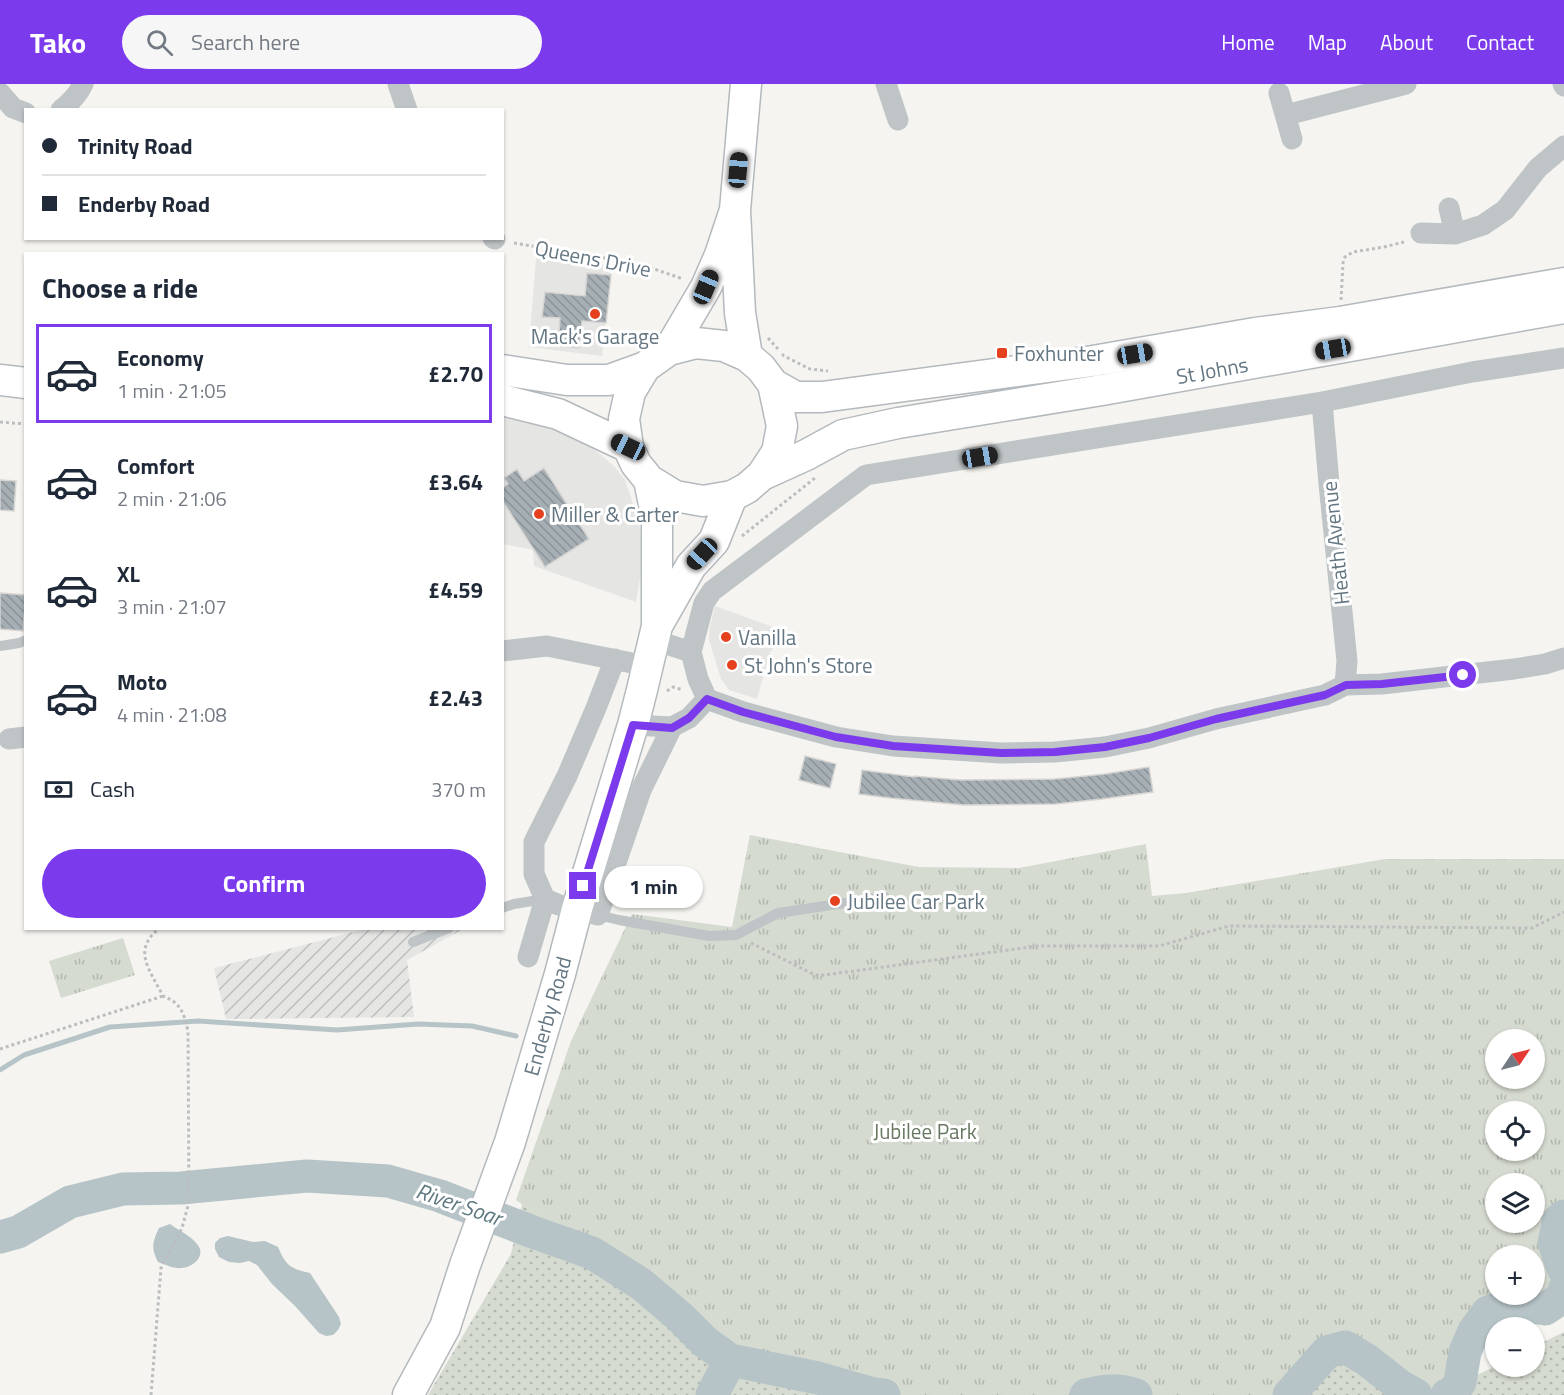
<!DOCTYPE html>
<meta charset="utf-8">
<style>
body{margin:0;font-family:"Titillium Web",sans-serif;background:#f6f6f7;color:#1f2937;height:100vh;display:flex;flex-direction:column;font-size:22px;white-space:nowrap}
*{box-sizing:border-box;margin:0}
p{font-size:20px;color:#747a83}
.icon{flex:none;width:33px;height:33px;fill:none;stroke:currentColor;stroke-width:2;stroke-linecap:round;stroke-linejoin:round}
.map{position:relative;flex:1;overflow:hidden}
.drawer{position:absolute;left:24px;top:168px;width:480px;height:678px;display:flex;flex-direction:column;background:#fff;border-radius:0px;box-shadow:0 2px 4px #0004}
.drawer>*{flex:none}
.top-card{position:absolute;left:24px;top:24px;width:480px;height:132px;border-radius:0px;box-shadow:0 2px 4px #0004;display:grid;align-content:center;height:132px;padding:0 18px;background:#fff}
.needle{width:39px;rotate:55deg}
.controls{position:absolute;left:1485px;top:945px;display:grid;gap:12px}
.controls a{display:grid;place-items:center;width:60px;height:60px;border-radius:50%;background:#fff;box-shadow:0 2px 4px #0004;font-size:30px}
.end{position:absolute;width:27px;height:27px;margin:-14px;border:8px solid #7c3aed;background:#fff;box-shadow:0 0 0 3px #fff}
.from{border-radius:50%}
.bubble{position:absolute;height:42px;border-radius:21px;background:#fff;box-shadow:0 2px 4px #0004;font-size:20px;font-weight:700;line-height:42px;text-align:center}
.car{position:absolute;width:18px;height:36px;margin:-18px -9px;border-radius:8px;box-shadow:0 0 4px 2px #0007;background:linear-gradient(#222 24%,#8ab4d8 0 40%,#222 0 76%,#8ab4d8 0 86%,#222 0)}
.top-card b{display:flex;align-items:center;gap:21px;height:57px;font-size:22px}
.top-card b+b{border-top:2px solid #e0e1e3}
.top-card i{width:15px;height:15px;background:#1f2937}
ul{padding:0;list-style:none}
li{display:flex;align-items:center;gap:18px;height:99px;margin:0 12px 9px;padding:0 6px;border:3px solid transparent;border-radius:0px}
li div{flex:1}
li b{display:block;font-size:22px}
li em{font-style:normal;font-weight:700}
li.on{border-color:#7c3aed}
li>.icon{width:54px;height:54px;stroke-width:1.5}
h2{padding:0 18px;font-size:27px;line-height:72px}
.pay{display:flex;align-items:center;gap:15px;height:66px;padding:0 18px;font-size:22px}
.pay p{margin-inline-start:auto}
.action{display:flex;gap:12px;margin-top:auto;padding:12px 18px}
.action a{flex:1;height:69px;border-radius:36px;background:#7c3aed;color:#fff;font-size:24px;font-weight:700;line-height:69px;text-align:center}
header{display:flex;align-items:center;gap:36px;box-sizing:border-box;height:84px;padding:0 30px;background:#7c3aed;color:#fff}
header strong{font-size:28px}
nav{display:flex;gap:33px;margin-inline-start:auto;font-size:21px}
.search{width:420px;height:54px;background:#f6f6f7;display:flex;align-items:center;gap:15px;box-sizing:border-box;padding:0 21px;border-radius:33px;color:#747a83;font-size:22px}
.map>svg:first-child{display:block}
.built{fill:#e5e6e4}
.industrial{fill:url(#industrial-furrows)}
.grass{fill:url(#grass-dots)}
.park{fill:url(#park-tufts);fill-rule:evenodd}
.water{fill:#b6c4c7}
.lines{fill:none;stroke-linecap:round;stroke-linejoin:round}
.stream{stroke:#b6c4c7;stroke-width:5}
.river{stroke:#b6c4c7;stroke-width:33}
.building{fill:url(#building-back-hatch);stroke:#d6d5d3;stroke-width:1.5}
.secondary-casing{stroke:#b4b9bd;stroke-width:33}
.path{stroke:#bbbdbf;stroke-width:3;stroke-dasharray:3 3;stroke-linecap:butt}
.service{stroke:#bfc4c6;stroke-width:10}
.minor{stroke:#bfc4c6;stroke-width:21}
.secondary{stroke:#fff;stroke-width:30}
.route{stroke:#7c3aed;stroke-width:8}
.poi-dot{fill:#e6411f;stroke:#fff;stroke-width:2}
.labels{text-anchor:middle;dominant-baseline:central;stroke-width:6;stroke-linejoin:round;paint-order:stroke}
.street-label{font-size:21px;fill:#637682;stroke:#fff}
.poi-label{font-size:21px;fill:#637682;stroke:#fff;text-anchor:start}
.park-label{font-size:21px;fill:#687962;stroke:#fff}
.water-label{font-size:22px;font-style:italic;fill:#5e787f;stroke:#fff}
</style>
<header>
<strong>Tako</strong>
<div class="search"><svg class="icon" aria-label="search" viewBox="0 0 24 24"><circle cx="10" cy="10" r="6"/><path d="M15 15l6 6"/></svg>Search here</div>
<nav><a>Home</a><a>Map</a><a>About</a><a>Contact</a></nav>
</header>
<div class="map">
<svg width="1564" height="1311" viewBox="0 0 1564 1311">
<defs>
<pattern id="industrial-furrows" width="10" height="10" patternUnits="userSpaceOnUse" patternTransform="scale(1.5)"><rect width="10" height="10" fill="#e5e6e4"/><path d="M-1 1l2-2M0 10L10 0M9 11l2-2" fill="none" stroke="#bdbfbe"/></pattern>
<pattern id="grass-dots" width="8" height="8" patternUnits="userSpaceOnUse" patternTransform="scale(1.5)"><rect width="8" height="8" fill="#d6dbd1"/><path d="M2 2h.1M6 6h.1" fill="none" stroke="#b1b6af" stroke-width="1.8" stroke-linecap="round"/></pattern>
<pattern id="park-tufts" width="24" height="20" patternUnits="userSpaceOnUse" patternTransform="scale(1.5)"><rect width="24" height="20" fill="#d6dbd1"/><path d="M3 7l-1-3M5 7V3M7 7l1-3M15 17l-1-3M17 17v-4M19 17l1-3" fill="none" stroke="#b1b6af"/></pattern>
<pattern id="building-back-hatch" width="6" height="6" patternUnits="userSpaceOnUse" patternTransform="scale(1.5)"><rect width="6" height="6" fill="#a6afb4"/><path d="M-1 5l2 2M0 0l6 6M5-1l2 2" fill="none" stroke="#8b9398"/></pattern>
</defs>
<rect width="100%" height="100%" fill="#f5f4f0"/>
<path class="built" d="M536,174L612,182L602,272L529,263Z
M502,330L536,338L561,347L589,361L614,382L625,396L639,437L642,463L641,489L636,518L534,482L533,466L503,460Z
M715,522L784,547L770,569L757,615L729,606L721,595L709,556V547Z"/>
<path class="industrial" d="M465,844L407,876L414,933L226,935L214,884L365,845Z"/>
<path class="grass" d="M522,1120L592,1169L641,1200L680,1233L705,1258L818,1294L874,1310L884,1311H428L511,1170Z
M1564,1248V1311H1437L1495,1282H1534L1535,1262Z
M1345,1263L1367,1276L1400,1302L1416,1311H1289L1327,1268Z"/>
<path class="park" d="M750,751L919,783L1019,784L1146,760L1152,812L1186,809L1385,775H1564V1132L1559,1136L1554,1159L1564,1186L1563,1213L1545,1225L1510,1220L1488,1228L1474,1247L1465,1268L1460,1298L1453,1309L1447,1311H1416L1400,1302L1367,1276L1345,1263L1327,1268L1289,1311H1136C1118,1305 1104,1306 1086,1311H884L874,1310L818,1294L730,1276L705,1258L680,1233L641,1200L592,1169L516,1116L571,957L632,830L732,843ZM1496,956H1534V994H1496ZM1496,1028H1534V1066H1496ZM1496,1100H1534V1138H1496ZM1496,1172H1534V1210H1496Z
M123,854L135,891L61,914L49,877Z"/>
<path class="water" d="M170,1140C179,1147 196,1154 200,1165C203,1175 191,1183 182,1184C175,1185 165,1181 158,1178C151,1164 152,1159 159,1144Z
M228,1152L253,1158L265,1157L278,1163C286,1182 291,1185 310,1189L339,1233L341,1240L338,1246L333,1251L326,1252L319,1249L295,1222L272,1200L257,1181L249,1177L240,1179L229,1178L219,1173L215,1165V1159L220,1154Z"/>
<g class="lines">
<path class="stream" d="M0,986L24,971L110,943L198,937L337,946L418,940L472,942L516,952"/>
<path class="river" d="M1564,1132L1559,1136L1554,1159L1564,1186
M0,1153L18,1148L70,1118L123,1105L181,1104L307,1092L388,1097L440,1112L530,1147L592,1169L641,1200L680,1233L705,1258L730,1276L818,1294L874,1310L884,1311
M712,1311L730,1276
M1086,1311C1104,1306 1118,1305 1136,1311
M1289,1311L1327,1268L1345,1263L1367,1276L1400,1302L1416,1311
M1447,1311L1453,1309L1460,1298L1465,1268L1474,1247L1488,1228L1510,1220L1545,1225L1563,1213L1564,1206"/>
</g>
<path class="building" d="M587,189L611,191L606,239L582,237L579,264L558,262L560,234L542,233L545,208L585,212Z
M544,384L589,455L545,483L502,416V404L508,400L504,394L517,385L524,397Z
M0,396L16,397L14,427L0,426Z
M0,509L26,511L23,547L0,545Z
M805,672L836,680L830,704L799,696Z
M1149,683L1153,708L1102,715L1056,720L964,721L890,714L859,710L862,686L914,693V692L960,696L1055,695L1105,690Z"/>
<g class="lines">
<defs>
<path id="secondary" d="M746,0L735,126L740,229L747,272
M669,266L696,259L724,262L747,272L761,284L773,300L782,342L777,368L762,391L747,404L732,412L703,417L675,412L649,396L636,380L628,363L624,335L630,308L645,283L669,266L706,203L720,171L735,126
M502,286L567,296H609L645,283
M0,296L26,299
M773,300L796,313H822L1093,277L1255,249L1340,238L1564,199
M502,316L558,330L628,363
M762,391L806,371L843,351L898,339L1102,306L1564,224
M658,540L691,482L714,457L732,412
M408,1311L445,1243L465,1181L510,1058L560,890L577,825L633,641L642,606L657,542V435L649,396"/>
</defs>
<use href="#secondary" class="secondary-casing"/>
<path class="path" d="M514,159L640,180L683,195
M1341,216L1343,179L1345,173L1353,168L1384,163L1404,158
M768,254L778,265
M782,270L784,272L810,285L828,287
M0,338L26,340
M742,452L815,394
M667,607L673,603L683,606
M751,859L817,892L1038,862H1159L1229,842L1532,844L1564,828
M0,965L163,912
M151,1311L161,1184L182,1144L189,1118L188,947C184,929 181,919 163,912C150,886 131,866 160,844"/>
<path class="service" d="M0,562L19,559L26,556
M502,824L514,820L545,815
M598,831L619,836L709,852L736,851L778,829L885,813
M413,858L449,844"/>
<path class="minor" d="M398,0L407,26
M886,0L898,36
M1563,0L1564,2
M0,9L13,24L26,29
M1279,9L1292,55
M61,26C71,18 78,11 83,0
M1286,31L1406,0
M1449,124L1455,150
M1421,149L1455,150L1483,141L1505,126L1538,84L1564,62
M493,154L495,155
M1322,318L1329,400L1347,577L1345,601
M654,556L691,568
M502,567L547,562L647,582
M707,615L698,595L691,568L704,519L712,507L866,391L1322,318L1472,288L1564,274
M707,615L743,628L836,653L893,662L1001,669L1055,668L1105,663L1149,654L1216,635L1325,611L1345,601L1382,600L1514,585L1545,580L1564,574
M633,641L672,643L689,634L707,615
M9,655L26,653
M545,815L559,821L598,831L641,706L672,643
M528,873L545,815L534,790V758L567,692L596,624L615,575"/>
<use href="#secondary" class="secondary"/>
</g>
<g class="lines">
<path class="route" d="M583,802L633,641L672,644L689,634L707,615L743,628L836,653L893,662L1001,669L1055,668L1105,663L1149,654L1216,635L1325,611L1346,601L1382,600L1463,591"/>
</g>
<g class="poi-dot">
<circle cx="595" cy="230" r="6"/>
<rect x="996" y="263" width="12" height="12" rx="3"/>
<circle cx="539" cy="430" r="6"/>
<circle cx="726" cy="553" r="6"/>
<circle cx="732" cy="581" r="6"/>
<circle cx="835" cy="817" r="6"/>
</g>
<g class="labels">
<g class="street-label">
<text transform="translate(593 174) rotate(11)">Queens Drive</text>
<text transform="translate(1212 286) rotate(-10)">St Johns</text>
<text transform="translate(1335 459) rotate(-96)">Heath Avenue</text>
<text transform="translate(547 932) rotate(-74)">Enderby Road</text>
</g>
<g class="poi-label">
<text x="595" y="252" text-anchor="middle">Mack's Garage</text>
<text x="1014" y="269">Foxhunter</text>
<text x="551" y="430">Miller &amp; Carter</text>
<text x="738" y="553">Vanilla</text>
<text x="744" y="581">St John's Store</text>
<text x="847" y="817">Jubilee Car Park</text>
</g>
<g class="park-label">
<text x="925" y="1047">Jubilee Park</text>
</g>
<g class="water-label">
<text transform="translate(459 1120) rotate(19)">River Soar</text>
</g>
</g>
</svg>
<div class="controls">
<a><svg class="needle" viewBox="-14 -14 28 28"><path d="M0-13l5 13h-10z" fill="#e53935"/><path d="M0 13l5-13h-10z" fill="#747a83"/></svg></a>
<a><svg class="icon" aria-label="locate" viewBox="0 0 24 24"><circle cx="12" cy="12" r="6"/><path d="M12 2v4M12 18v4M2 12h4M18 12h4"/></svg></a>
<a><svg class="icon" aria-label="layers" viewBox="0 0 24 24"><path d="M12 4l9 5-9 5-9-5zM3 14l9 5 9-5"/></svg></a>
<a>+</a>
<a>−</a>
</div>
<i class="end from" style="left:1463px;top:591px"></i>
<i class="end" style="left:583px;top:802px"></i>
<div class="bubble" style="left:604px;top:782px;width:99px">1 min</div>
<i class="car" style="left:738px;top:86px;rotate:5deg"></i>
<i class="car" style="left:706px;top:203px;rotate:23deg"></i>
<i class="car" style="left:1333px;top:265px;rotate:260deg"></i>
<i class="car" style="left:1135px;top:270px;rotate:80deg"></i>
<i class="car" style="left:628px;top:363px;rotate:295deg"></i>
<i class="car" style="left:980px;top:373px;rotate:81deg"></i>
<i class="car" style="left:702px;top:470px;rotate:223deg"></i>
<div class="top-card">
<b><i class="from"></i>Trinity Road</b>
<b><i></i>Enderby Road</b>
</div>
<section class="drawer">
<h2>Choose a ride</h2>
<ul>
<li class="on"><svg class="icon" aria-label="car" viewBox="0 0 24 24"><path d="M5 17H2v-5l4-1 3-4h7l3 4 3 1v5h-3M9 17h6M6 11h13"/><circle cx="7" cy="17" r="2"/><circle cx="17" cy="17" r="2"/></svg><div><b>Economy</b><p>1 min · 21:05</p></div><em>£2.70</em></li>
<li><svg class="icon" aria-label="car" viewBox="0 0 24 24"><path d="M5 17H2v-5l4-1 3-4h7l3 4 3 1v5h-3M9 17h6M6 11h13"/><circle cx="7" cy="17" r="2"/><circle cx="17" cy="17" r="2"/></svg><div><b>Comfort</b><p>2 min · 21:06</p></div><em>£3.64</em></li>
<li><svg class="icon" aria-label="car" viewBox="0 0 24 24"><path d="M5 17H2v-5l4-1 3-4h7l3 4 3 1v5h-3M9 17h6M6 11h13"/><circle cx="7" cy="17" r="2"/><circle cx="17" cy="17" r="2"/></svg><div><b>XL</b><p>3 min · 21:07</p></div><em>£4.59</em></li>
<li><svg class="icon" aria-label="car" viewBox="0 0 24 24"><path d="M5 17H2v-5l4-1 3-4h7l3 4 3 1v5h-3M9 17h6M6 11h13"/><circle cx="7" cy="17" r="2"/><circle cx="17" cy="17" r="2"/></svg><div><b>Moto</b><p>4 min · 21:08</p></div><em>£2.43</em></li>
</ul>
<div class="pay"><svg class="icon" aria-label="cash" viewBox="0 0 24 24"><path d="M3 7h18v10H3z"/><circle cx="12" cy="12" r="2"/></svg>Cash<p>370 m</p></div>
<div class="action"><a>Confirm</a></div>
</section>
</div>
